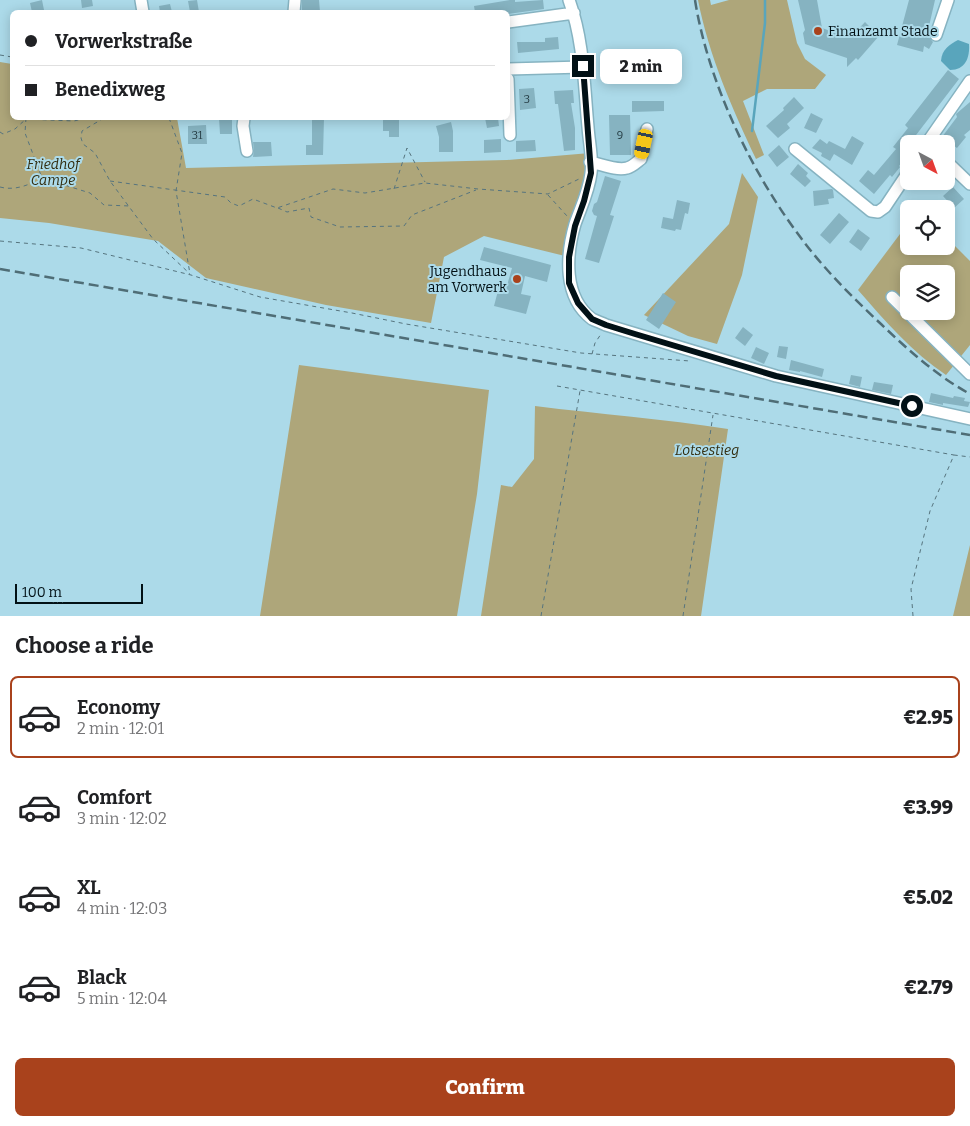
<!DOCTYPE html>
<meta charset="utf-8">
<style>
body{margin:0;font-family:Bitter,serif;background:#f6f6f6;color:#202124;height:100vh;display:flex;flex-direction:column;font-size:19px;white-space:nowrap}
*{box-sizing:border-box;margin:0}
p{font-size:16px;color:#757577}
.icon{flex:none;width:28px;height:28px;fill:none;stroke:currentColor;stroke-width:2;stroke-linecap:round;stroke-linejoin:round}
.map{position:relative;height:616px;overflow:hidden}
.sheet{display:flex;flex-direction:column;background:#fff;flex:1}
.sheet>*{flex:none}
.top-card{position:absolute;left:10px;top:10px;width:500px;height:110px;border-radius:8px;box-shadow:0 2px 12px #0003;display:grid;align-content:center;height:110px;padding:0 15px;background:#fff}
.needle{width:32px;rotate:139deg}
.fabs{position:absolute;left:900px;top:135px;display:grid;gap:10px}
.fabs a{display:grid;place-items:center;width:55px;height:55px;border-radius:8px;background:#fff;box-shadow:0 2px 12px #0003;font-size:25px}
.scale{position:absolute;left:15px;bottom:12px;width:128px;box-sizing:border-box;padding-left:5px;border:2px solid #021116;border-top:0;font-size:14px;line-height:18px;white-space:nowrap;color:#021116;-webkit-text-stroke:4px #acdae9;paint-order:stroke}
.end{position:absolute;width:22px;height:22px;margin:-11px;border:6px solid #021116;background:#fff;box-shadow:0 0 0 2px #fff}
.from{border-radius:50%}
.bubble{position:absolute;height:35px;border-radius:8px;background:#fff;box-shadow:0 2px 12px #0003;font-size:16px;font-weight:800;line-height:35px;text-align:center}
.car{position:absolute;width:15px;height:30px;margin:-15px -8px;border-radius:6px;box-shadow:0 0 4px 1px #0007;background:linear-gradient(#f5c518 24%,#345 0 40%,#f5c518 0 76%,#345 0 86%,#f5c518 0)}
.top-card b{display:flex;align-items:center;gap:18px;height:48px;font-size:19px}
.top-card b+b{border-top:1px solid #e0e0e0}
.top-card i{width:12px;height:12px;background:#202124}
ul{padding:0;list-style:none}
li{display:flex;align-items:center;gap:15px;height:82px;margin:0 10px 8px;padding:0 5px;border:2px solid transparent;border-radius:8px}
li div{flex:1}
li b{display:block;font-size:19px}
li em{font-style:normal;font-weight:800}
li.on{border-color:#a9421c}
li>.icon{width:45px;height:45px;stroke-width:1.5}
h2{padding:0 15px;font-size:22px;line-height:60px}
.primary-button{display:flex;gap:10px;margin-top:auto;padding:10px 15px}
.primary-button a{flex:1;height:58px;border-radius:8px;background:#a9421c;color:#fff;font-size:20px;font-weight:800;line-height:58px;text-align:center}
.map>svg:first-child{display:block}
.green{fill:#aea67a;fill-rule:evenodd}
.water{fill:#59a5bc}
.lines{fill:none;stroke-linecap:round;stroke-linejoin:round}
.stream{stroke:#59a5bc;stroke-width:2.5}
.building{fill:#86b3c1}
.minor-casing{stroke:#86b3c1;stroke-width:14}
.path{stroke:#56747e;stroke-width:1;stroke-dasharray:4 4;stroke-linecap:butt}
.minor{stroke:#fff;stroke-width:11}
.rail{stroke:#4f6d76;stroke-width:2.5;stroke-dasharray:10 5;stroke-linecap:butt}
.route{stroke:#021116;stroke-width:6}
.poi-dot{fill:#a9421c;stroke:#acdae9;stroke-width:2}
.labels{text-anchor:middle;dominant-baseline:central;stroke-width:4;stroke-linejoin:round;paint-order:stroke}
.number-label{font-size:11px;fill:#233a41}
.poi-label{font-size:14px;fill:#021116;stroke:#acdae9;text-anchor:start}
.park-label{font-size:14px;font-style:italic;fill:#322d10;stroke:#acdae9}
</style>
<div class="map">
<svg width="970" height="616" viewBox="0 0 970 616">
<rect width="100%" height="100%" fill="#acdae9"/>
<path class="green" d="M698,0H710L711,5L729,0H787L797,43L805,59L826,75L815,89H767L743,101L764,155L756,159C732,108 709,56 698,0Z
M0,62L12,64V118H177L186,168L507,160L590,153L569,257L484,236L444,257L431,323L326,305L206,278L158,241L49,223L0,218Z
M742,173L758,197L742,275L717,344L688,336L644,315L729,224Z
M909,222V246H946V237L970,261V345L946,375C912,352 885,321 858,290ZM909,274H946V311H909Z
M299,365L489,390L477,494L457,616H260Z
M535,406C599,414 664,419 728,429L701,616H481L501,485L512,487L534,459Z
M970,545V616H953Z"/>
<path class="water" d="M958,40L969,44C970,58 965,70 950,70L941,61C942,49 949,45 958,40Z"/>
<g class="lines">
<path class="stream" d="M752,131L765,23V0"/>
</g>
<path class="building" d="M42,0L44,10L32,12L30,3Z
M81,0H92L93,6L82,8Z
M197,0L199,12H190L188,1Z
M302,0H319L320,12L302,11Z
M510,0H515V2L543,0L544,9L508,14L475,12L474,6Z
M798,0H817L822,28L850,38L865,22L879,36L858,60L856,58L847,67V58L805,44L803,33L805,30Z
M909,0H935L927,35L933,42L929,49L924,46L923,52L897,45Z
M170,4L172,12H160L159,6Z
M558,37L559,49L518,53L517,42H545V38Z
M672,57L674,81L644,83L643,65L655,64V58Z
M948,70L959,79L913,139L919,144H909V153L899,166L900,167L892,177L890,175L874,194L859,181L868,170L874,175L896,149L893,147L908,128L905,125Z
M534,88L536,108L520,110L519,89Z
M573,90L574,103H571L575,128V150L564,151L558,104H555L554,91Z
M794,97L804,108L787,124L790,128L778,138L766,126L784,110L783,108Z
M632,101H664V111L632,112Z
M970,102V130L964,135L966,137L957,148L942,137L957,117L956,114Z
M811,113L823,119L816,133L804,128Z
M609,115H630L631,155H610Z
M219,118H232V134H220Z
M312,118H324L323,155H306V145H312Z
M485,118H498L499,126L487,128Z
M383,120H399V137H389V131H383Z
M451,122L453,131V152H439V137L436,126Z
M206,125L207,144H188V126Z
M852,136L864,143L852,165L834,154L830,161L821,156L822,153L812,148L820,139L827,144L829,141L845,149Z
M501,139V152L484,153V140Z
M535,140L536,151L516,152V141Z
M253,142H271L272,156L253,157L254,150Z
M779,145L789,157L777,167L768,155Z
M798,164L808,173L806,176L811,181L805,187L790,174Z
M605,176L621,181L610,215L614,216L599,263L585,259L597,216L594,215L592,211L594,204L597,202Z
M924,181H942L937,189Z
M953,187L964,199L954,208L943,196Z
M832,189L833,190L834,198L828,199L829,204L814,206L813,191Z
M677,200L690,203L688,214L685,213L681,230L676,229L675,231L661,228L663,217L673,219Z
M839,213L849,222L830,244L820,235Z
M858,229L870,238L861,251L849,242Z
M484,247L551,265L547,282L525,276L521,294L531,296L526,314L494,306L499,287L506,289L512,268L480,260Z
M663,293L676,302L659,329L646,320Z
M743,327L753,335L745,346L735,338Z
M779,346L788,347L786,359L777,357Z
M756,347L769,353L764,364L751,358Z
M791,360L824,369L822,377L800,371V372L789,370Z
M851,375L862,377L860,387L849,384Z
M874,382L893,385L891,394L872,390Z
M931,393L953,398L954,396L965,398L964,401L970,402L968,407L943,403V405L929,402Z"/>
<g class="lines">
<defs>
<path id="minor" d="M141,0L143,12
M569,0C584,41 584,85 588,127C589,142 593,159 591,173C589,191 581,207 575,224C566,255 563,297 592,319C596,321 602,323 606,325L776,376L970,419
M294,12L295,0
M508,22L574,13
M936,35L948,0
M508,69L583,67
M508,79L510,135
M244,118L243,126L247,151
M928,144L927,143L970,81
M795,149L871,211L878,212L885,207L909,171
M946,161L970,184
M590,162C601,164 616,171 627,168C632,167 637,162 641,159L647,129
M892,297L970,374"/>
</defs>
<use href="#minor" class="minor-casing"/>
<path class="path" d="M0,55L12,57
M26,118L25,133L42,178L90,193L104,205L130,206
M104,118L82,131L81,138L83,144L95,153L110,181L153,239L190,274
M169,118L182,153L176,191L190,274
M0,132L3,134L15,129L26,119L74,121L86,118
M110,181L225,197L231,203L239,206L253,199L277,208L333,189L365,193L425,183L478,189L548,194L579,179
M0,187C15,191 29,185 42,178
M394,189L407,148L425,182
M548,195L567,216
M278,208L287,212L309,208L311,217L340,227L404,226L412,215L476,190
M0,241L81,248L191,275L260,297L352,313L406,324L581,353L690,361
M592,354L595,343L601,334
M557,386L954,455
M541,616L580,391
M683,616L713,415
M913,616L911,589L930,511L954,455L970,457"/>
<use href="#minor" class="minor"/>
<path class="rail" d="M695,0C708,82 751,172 801,238C824,269 852,297 881,324C908,350 937,376 970,394
M0,269L970,435"/>
</g>
<g class="lines">
<path class="route" d="M583,66L591,173L584,201L575,226L569,257V283L578,303L592,319L606,325L635,334L776,376L912,406"/>
</g>
<g class="poi-dot">
<circle cx="818" cy="31" r="5"/>
<circle cx="517" cy="279" r="5"/>
</g>
<g class="labels">
<g class="number-label">
<text x="527" y="99">3</text>
<text x="197" y="135">31</text>
<text x="620" y="135">9</text>
</g>
<g class="poi-label">
<text x="828" y="31">Finanzamt Stade</text>
<text x="507" y="271" text-anchor="end">Jugendhaus<tspan x="507" dy="16">am Vorwerk</tspan></text>
</g>
<g class="park-label">
<text x="53" y="164">Friedhof<tspan x="53" dy="16">Campe</tspan></text>
<text x="707" y="450">Lotsestieg</text>
</g>
</g>
</svg>
<div class="fabs">
<a><svg class="needle" viewBox="-14 -14 28 28"><path d="M0-13l5 13h-10z" fill="#e53935"/><path d="M0 13l5-13h-10z" fill="#757577"/></svg></a>
<a><svg class="icon" aria-label="locate" viewBox="0 0 24 24"><circle cx="12" cy="12" r="6"/><path d="M12 2v4M12 18v4M2 12h4M18 12h4"/></svg></a>
<a><svg class="icon" aria-label="layers" viewBox="0 0 24 24"><path d="M12 4l9 5-9 5-9-5zM3 14l9 5 9-5"/></svg></a>
</div>
<div class="scale">100 m</div>
<i class="end from" style="left:912px;top:406px"></i>
<i class="end" style="left:583px;top:66px"></i>
<div class="bubble" style="left:600px;top:49px;width:82px">2 min</div>
<i class="car" style="left:644px;top:144px;rotate:192deg"></i>
<div class="top-card">
<b><i class="from"></i>Vorwerkstraße</b>
<b><i></i>Benedixweg</b>
</div>
</div>
<section class="sheet">
<h2>Choose a ride</h2>
<ul>
<li class="on"><svg class="icon" aria-label="car" viewBox="0 0 24 24"><path d="M5 17H2v-5l4-1 3-4h7l3 4 3 1v5h-3M9 17h6M6 11h13"/><circle cx="7" cy="17" r="2"/><circle cx="17" cy="17" r="2"/></svg><div><b>Economy</b><p>2 min · 12:01</p></div><em>€2.95</em></li>
<li><svg class="icon" aria-label="car" viewBox="0 0 24 24"><path d="M5 17H2v-5l4-1 3-4h7l3 4 3 1v5h-3M9 17h6M6 11h13"/><circle cx="7" cy="17" r="2"/><circle cx="17" cy="17" r="2"/></svg><div><b>Comfort</b><p>3 min · 12:02</p></div><em>€3.99</em></li>
<li><svg class="icon" aria-label="car" viewBox="0 0 24 24"><path d="M5 17H2v-5l4-1 3-4h7l3 4 3 1v5h-3M9 17h6M6 11h13"/><circle cx="7" cy="17" r="2"/><circle cx="17" cy="17" r="2"/></svg><div><b>XL</b><p>4 min · 12:03</p></div><em>€5.02</em></li>
<li><svg class="icon" aria-label="car" viewBox="0 0 24 24"><path d="M5 17H2v-5l4-1 3-4h7l3 4 3 1v5h-3M9 17h6M6 11h13"/><circle cx="7" cy="17" r="2"/><circle cx="17" cy="17" r="2"/></svg><div><b>Black</b><p>5 min · 12:04</p></div><em>€2.79</em></li>
</ul>
<div class="primary-button"><a>Confirm</a></div>
</section>
